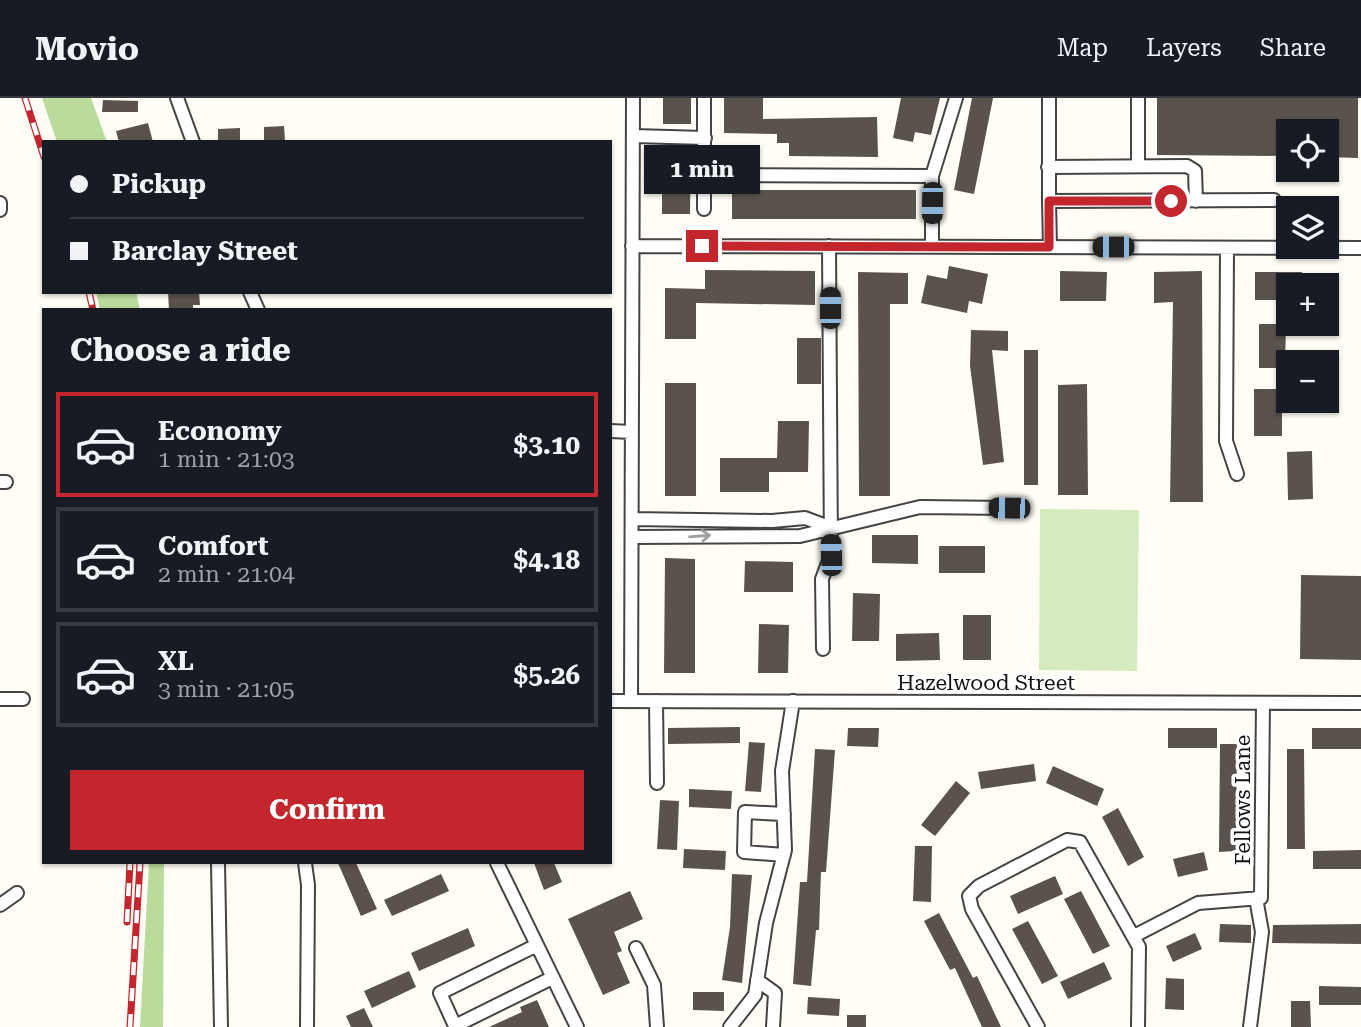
<!DOCTYPE html>
<meta charset="utf-8">
<style>
body{margin:0;font-family:"Roboto Serif",serif;background:#242831;color:#f1f3f6;height:100vh;display:flex;flex-direction:column;font-size:26px;white-space:nowrap}
*{box-sizing:border-box;margin:0}
p{font-size:23px;color:#9ea1a6}
.icon{flex:none;width:38px;height:38px;fill:none;stroke:currentColor;stroke-width:2;stroke-linecap:round;stroke-linejoin:round}
.map{position:relative;flex:1;overflow:hidden}
.panel{position:absolute;left:42px;top:210px;width:570px;height:556px;display:flex;flex-direction:column;background:#171b24;border-radius:0px;box-shadow:0 2px 5px #0004}
.panel>*{flex:none}
.top-card{position:absolute;left:42px;top:42px;width:570px;height:154px;border-radius:0px;box-shadow:0 2px 5px #0004;display:grid;align-content:center;height:154px;padding:0 28px;background:#171b24}
.tools{position:absolute;left:1276px;top:21px;display:grid;gap:14px}
.tools a{display:grid;place-items:center;width:63px;height:63px;border-radius:0px;background:#171b24;box-shadow:0 2px 5px #0004;font-size:35px}
.end{position:absolute;width:32px;height:32px;margin:-16px;border:9px solid #c4262e;background:#fff;box-shadow:0 0 0 4px #fff}
.from{border-radius:50%}
.bubble{position:absolute;height:49px;border-radius:0px;background:#171b24;box-shadow:0 2px 5px #0004;font-size:23px;font-weight:700;line-height:49px;text-align:center}
.car{position:absolute;width:21px;height:42px;margin:-21px -10px;border-radius:9px;box-shadow:0 0 5px 2px #0007;background:linear-gradient(#222 24%,#8ab4d8 0 40%,#222 0 76%,#8ab4d8 0 86%,#222 0)}
.top-card b{display:flex;align-items:center;gap:24px;height:66px;font-size:26px}
.top-card b+b{border-top:2px solid #363941}
.top-card i{width:18px;height:18px;background:#f1f3f6}
ul{padding:0;list-style:none}
li{display:flex;align-items:center;gap:21px;height:105px;margin:0 14px 10px;padding:0 14px;border:4px solid #363941;border-radius:0px}
li div{flex:1}
li b{display:block;font-size:26px}
li em{font-style:normal;font-weight:700}
li.selected{border-color:#c4262e}
li>.icon{width:63px;height:63px;stroke-width:1.5}
h2{padding:0 28px;font-size:32px;line-height:84px}
.action{display:flex;gap:14px;margin-top:auto;padding:14px 28px}
.action a{flex:1;height:80px;border-radius:0px;background:#c4262e;color:#fff;font-size:28px;font-weight:700;line-height:80px;text-align:center}
header{display:flex;align-items:center;gap:42px;box-sizing:border-box;height:98px;padding:0 35px;background:#171b24;border-bottom:2px solid #363941}
header strong{font-size:33px}
nav{display:flex;gap:38px;margin-inline-start:auto;font-size:24px}
.map>svg:first-child{display:block}
.green{fill:#d5ebbd}
.forest{fill:#b9dc9c}
.building{fill:#5a524d}
.lines{fill:none;stroke-linecap:round;stroke-linejoin:round}
.minor-casing{stroke:#444;stroke-width:16}
.minor{stroke:#fff;stroke-width:12}
.rail-casing{stroke:#c4262e;stroke-width:7}
.rail{stroke:#fff;stroke-width:4.5;stroke-dasharray:13;stroke-linecap:butt}
.oneway{stroke:#a0a0a0}
.route{stroke:#c4262e;stroke-width:9}
.labels{text-anchor:middle;dominant-baseline:central;stroke-width:7;stroke-linejoin:round;paint-order:stroke}
.street-label{font-size:21px;fill:#111;stroke:#fff}
</style>
<header>
<strong>Movio</strong>
<nav><a>Map</a><a>Layers</a><a>Share</a></nav>
</header>
<div class="map">
<svg width="1361" height="929" viewBox="0 0 1361 929">
<rect width="100%" height="100%" fill="#fffdf5"/>
<path class="green" d="M1040,411L1139,412L1137,573L1039,572Z"/>
<path class="forest" d="M42,0H91L107,44H57Z
M96,194H136L140,212H100Z
M149,765H211L164,766L163,929H140Z"/>
<path class="building" d="M663,0H691V26H663Z
M724,0H763V21L877,19L878,59L789,58V45H777V36L724,35Z
M901,0H940L931,37L915,34L913,44L893,40Z
M972,0H993L974,96L954,92Z
M1157,0H1358V60L1326,59V33H1288V58L1157,57Z
M103,2L138,3V14H102Z
M148,25L153,44H119L116,33Z
M284,28L285,43H264V29Z
M240,30V44H218V31Z
M662,52H691L690,116H662Z
M732,92H916V121H732Z
M949,168L988,176L982,206L969,203L967,215L921,205L927,177L947,181Z
M705,172L815,173V207L696,205V241H665V190L705,191Z
M1060,173L1107,174L1106,203H1060Z
M1202,173L1203,404H1170L1173,204L1154,205V174Z
M858,174L908,175V206H890V398H859Z
M1255,174H1302V187H1288V202H1255Z
M168,194H199L200,207H193V212H169Z
M1259,226H1286L1285,270H1259Z
M971,232L1008,233V253L992,252L1004,364L983,367L970,268Z
M797,240H821V286H797Z
M1024,252H1038V387H1024Z
M665,285H696V398H665Z
M1087,286L1088,397H1058V287Z
M1254,291H1282V338H1254Z
M778,323H809L808,374H769V394H720V360H777Z
M1312,353L1313,401L1288,402L1287,354Z
M872,437H918V466L872,465Z
M939,448H985V475H939Z
M665,460L695,461V575H664Z
M745,463L793,464V494H744Z
M1301,477L1361,478V562L1300,561Z
M853,495L880,496L879,543H852Z
M963,517H991V562H963Z
M759,526L789,527L788,575H758Z
M939,535L940,562L896,563V536Z
M740,629V645L668,646V630Z
M848,630H879L878,649L847,648Z
M1168,630H1217V650H1168Z
M1312,630H1361V651H1312Z
M749,644L765,645L761,694L745,693Z
M1220,646H1237L1236,753L1219,754Z
M815,651L835,652L826,774H821L819,832H816L811,888L793,886L800,784H807Z
M1287,651H1304L1305,751H1287Z
M1034,666L1036,683L981,691L978,674Z
M1053,668L1104,691L1097,708L1046,685Z
M956,683L970,695L935,738L921,727Z
M689,691L732,693L731,711L689,709Z
M660,702L679,703L677,752L657,751Z
M1118,710L1144,759L1128,768L1102,719Z
M915,748H932L931,804L913,803Z
M684,751L726,753L725,772L683,770Z
M1361,752V771H1313V753Z
M1204,754L1208,772L1178,779L1173,761Z
M338,765H356L377,811L361,818Z
M534,765H554L562,784L544,792Z
M441,776L449,793L392,818L384,802Z
M732,776L752,777L742,885L722,882L730,829Z
M1055,778L1063,796L1018,816L1010,798Z
M630,793L643,821L614,834L622,853L617,855L630,885L603,897L568,821Z
M1081,793L1110,848L1093,856L1064,801Z
M939,815L973,880L977,878L1001,929H982L955,870L950,872L924,823Z
M1028,823L1058,878L1042,886L1012,831Z
M1220,826L1251,827V845L1219,844Z
M1361,826V846L1272,845L1273,827Z
M468,830L475,848L419,873L411,855Z
M1195,835L1202,851L1173,864L1166,848Z
M1104,864L1112,881L1068,901L1060,884Z
M409,873L416,889L372,910L364,893Z
M1166,880L1184,881V912L1165,911Z
M1319,888L1361,889V907H1319Z
M693,894H724V913L693,912Z
M808,899L840,901L839,918L807,916Z
M537,902L549,929H489L522,914L520,909Z
M1291,903H1310L1311,929H1291Z
M364,910L373,929H351L346,918Z
M847,917H866V929H847Z"/>
<g class="lines">
<defs>
<path id="minor" d="M177,0L193,44
M1049,0V103L1274,102
M1138,0V67
M633,38L705,40
M1048,69L1187,68L1195,73L1196,103
M704,77L932,78
M1049,103L1050,149
M0,105V112
M704,111V0
M632,148L1361,150
M932,149V78L956,0
M1227,150L1226,343L1237,376
M250,194L258,212
M611,333L631,334
M0,384H6
M632,421L772,423L805,420L829,429
M632,439L800,438L920,409L1009,410
M823,551L822,481L831,457L829,148
M0,601H23
M611,603L1361,605
M631,603L633,0
M656,603L657,685
M784,716L745,714L744,754L784,757
M218,765L221,929
M305,765L308,787L307,929
M497,765L577,929
M0,807L17,795
M1134,838L1198,805L1261,800L1263,605
M537,847L440,895L455,928L552,880
M636,850L654,887L657,929
M757,882L775,895L773,929
M730,929L755,897L766,825L785,752L782,673L793,603
M1038,929L972,811L969,798L979,788L1067,742L1080,744L1139,849L1138,929
M1250,929L1262,834L1256,800"/>
</defs>
<use href="#minor" class="minor-casing"/>
<use href="#minor" class="minor"/>
<defs>
<path id="rail" d="M25,0L44,59
M89,194L93,212
M127,824L130,765
M130,929L140,765"/>
</defs>
<use href="#rail" class="rail-casing"/>
<use href="#rail" class="rail"/>
</g>
<defs><path id="oneway-shaft" d="M-6 0H5M1.5-3L5.5 0L1.5 3" fill="none" stroke-width="1.6" stroke-linecap="round" stroke-linejoin="round" transform="scale(1.75)"/></defs>
<use class="oneway" href="#oneway-shaft" transform="translate(700 438) rotate(-5)"/>
<g class="lines">
<path class="route" d="M702,148L1049,149V103H1171"/>
</g>
<g class="labels">
<g class="street-label">
<text x="986" y="585">Hazelwood Street</text>
<text transform="translate(1243 702) rotate(-90)">Fellows Lane</text>
</g>
</g>
</svg>
<div class="tools">
<a><svg class="icon" aria-label="locate" viewBox="0 0 24 24"><circle cx="12" cy="12" r="6"/><path d="M12 2v4M12 18v4M2 12h4M18 12h4"/></svg></a>
<a><svg class="icon" aria-label="layers" viewBox="0 0 24 24"><path d="M12 4l9 5-9 5-9-5zM3 14l9 5 9-5"/></svg></a>
<a>+</a>
<a>−</a>
</div>
<i class="end from" style="left:1171px;top:103px"></i>
<i class="end" style="left:702px;top:148px"></i>
<div class="bubble" style="left:644px;top:47px;width:116px">1 min</div>
<i class="car" style="left:932px;top:105px;rotate:181deg"></i>
<i class="car" style="left:1113px;top:149px;rotate:270deg"></i>
<i class="car" style="left:830px;top:210px;rotate:0deg"></i>
<i class="car" style="left:1009px;top:410px;rotate:271deg"></i>
<i class="car" style="left:831px;top:457px;rotate:358deg"></i>
<div class="top-card">
<b><i class="from"></i>Pickup</b>
<b><i></i>Barclay Street</b>
</div>
<section class="panel">
<h2>Choose a ride</h2>
<ul>
<li class="selected"><svg class="icon" aria-label="car" viewBox="0 0 24 24"><path d="M5 17H2v-5l4-1 3-4h7l3 4 3 1v5h-3M9 17h6M6 11h13"/><circle cx="7" cy="17" r="2"/><circle cx="17" cy="17" r="2"/></svg><div><b>Economy</b><p>1 min · 21:03</p></div><em>$3.10</em></li>
<li><svg class="icon" aria-label="car" viewBox="0 0 24 24"><path d="M5 17H2v-5l4-1 3-4h7l3 4 3 1v5h-3M9 17h6M6 11h13"/><circle cx="7" cy="17" r="2"/><circle cx="17" cy="17" r="2"/></svg><div><b>Comfort</b><p>2 min · 21:04</p></div><em>$4.18</em></li>
<li><svg class="icon" aria-label="car" viewBox="0 0 24 24"><path d="M5 17H2v-5l4-1 3-4h7l3 4 3 1v5h-3M9 17h6M6 11h13"/><circle cx="7" cy="17" r="2"/><circle cx="17" cy="17" r="2"/></svg><div><b>XL</b><p>3 min · 21:05</p></div><em>$5.26</em></li>
</ul>
<div class="action"><a>Confirm</a></div>
</section>
</div>
